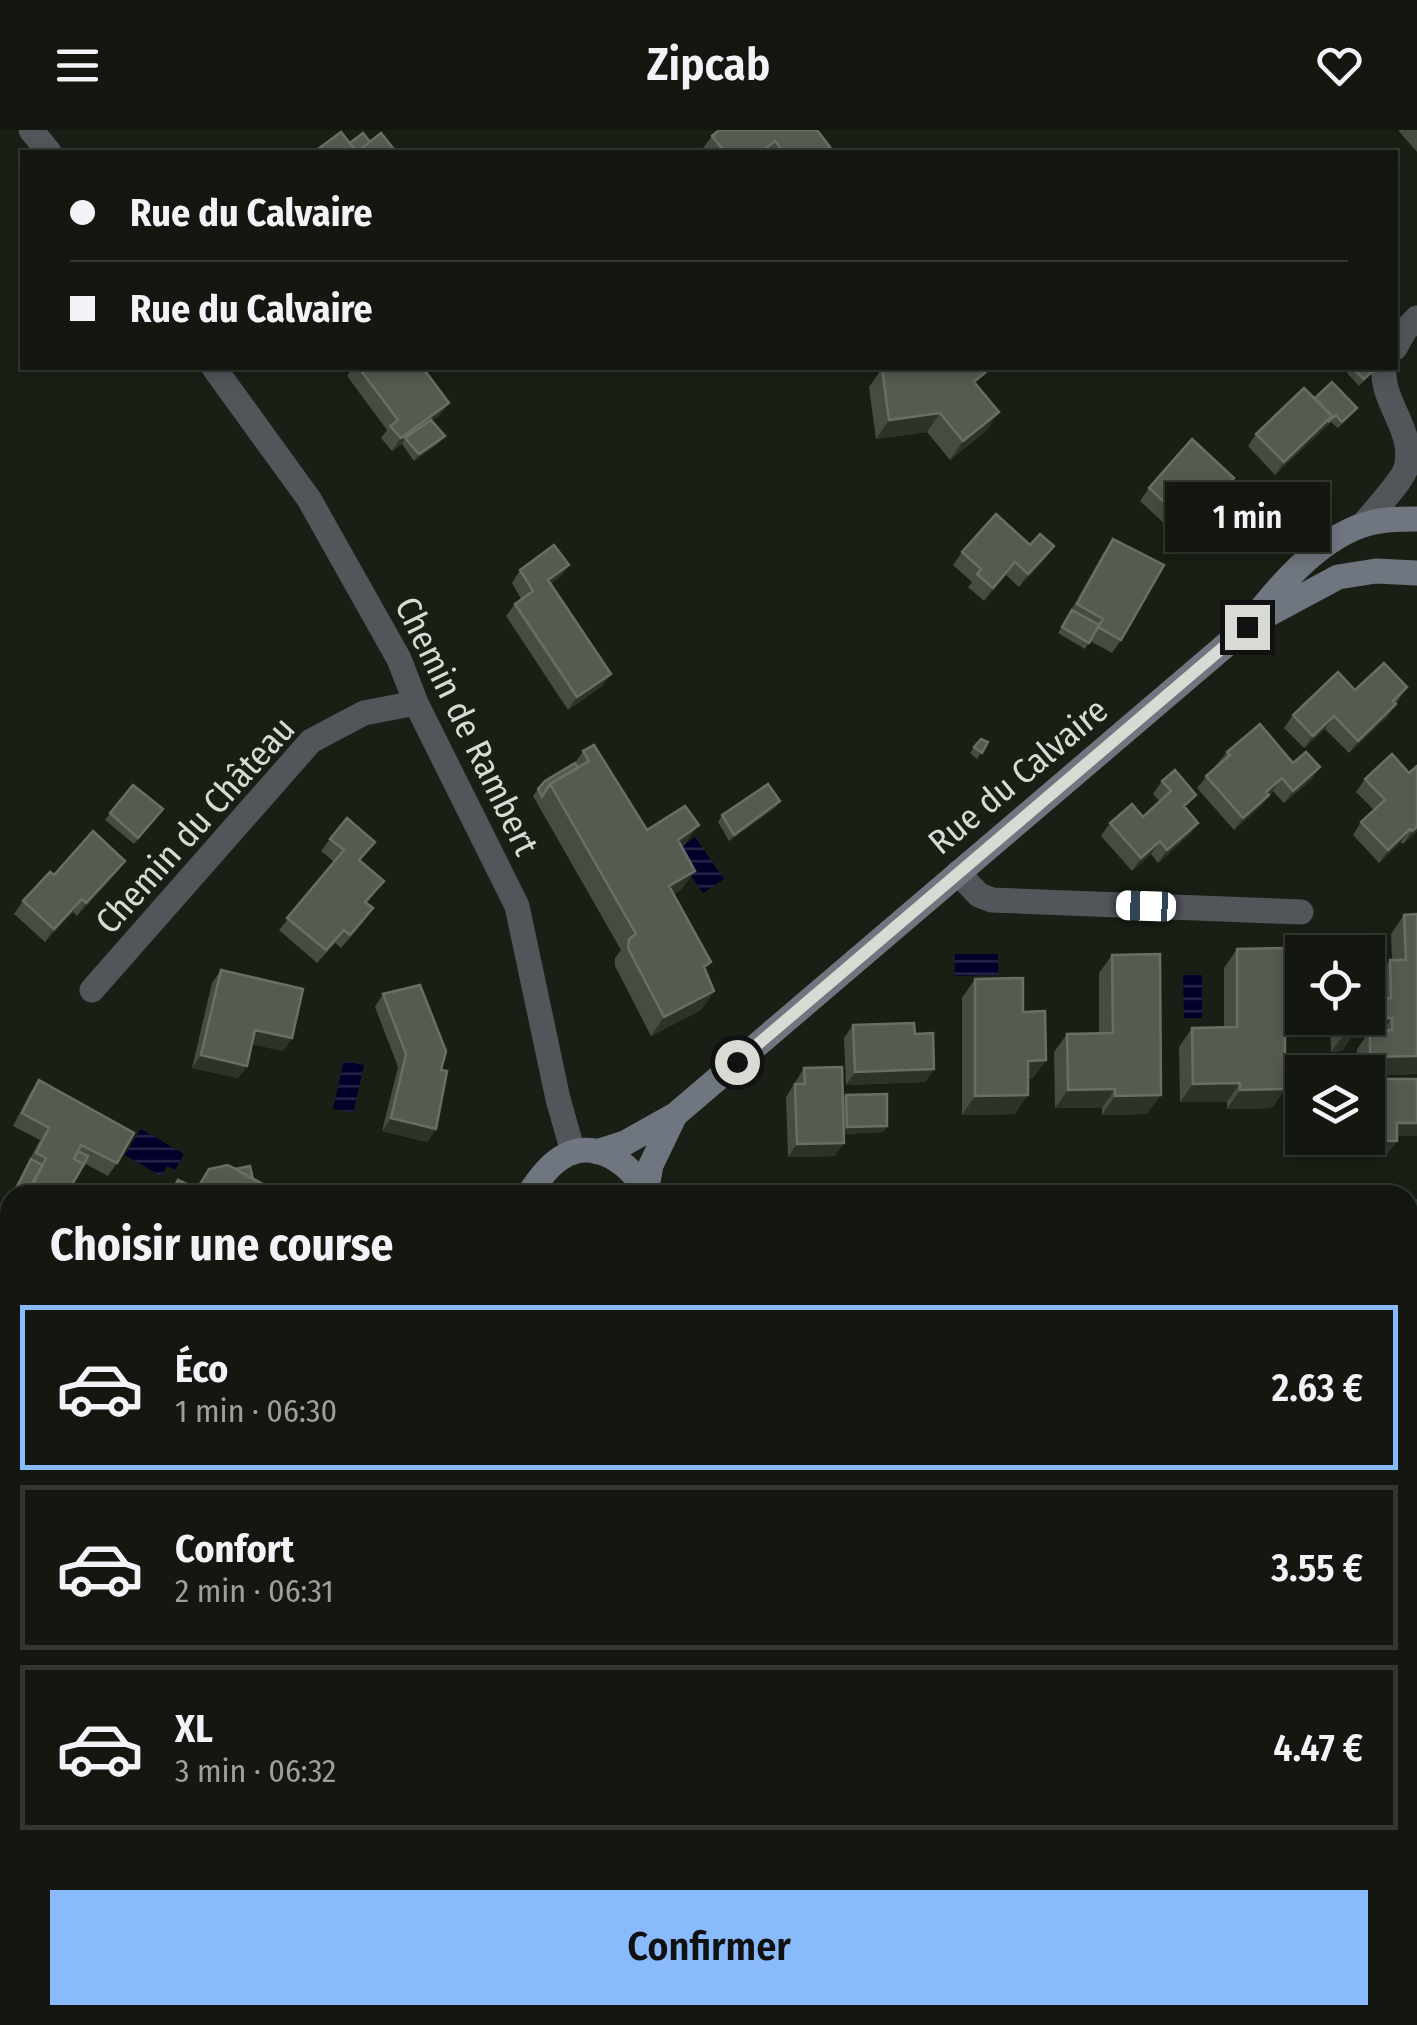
<!DOCTYPE html>
<html lang="fr">
<meta charset="utf-8">
<style>
body{margin:0;font-family:"Fira Sans Condensed",sans-serif;background:#1c2018;color:#f1f3f6;height:100vh;display:flex;flex-direction:column;font-size:38px;white-space:nowrap}
*{box-sizing:border-box;margin:0}
p{font-size:32px;color:#9d9f9e}
.icon{flex:none;width:55px;height:55px;fill:none;stroke:currentColor;stroke-width:2;stroke-linecap:round;stroke-linejoin:round}
.map{position:relative;flex:1;overflow:hidden}
.sheet{position:absolute;left:0px;top:1055px;width:1418px;height:840px;display:flex;flex-direction:column;background:#13170f;border-radius:30px 30px 0 0;box-shadow:0 5px 15px #0003,0 0 0 2px #32362f}
.sheet>*{flex:none}
.banner{position:absolute;left:20px;top:20px;width:1378px;height:220px;border-radius:0px;box-shadow:0 5px 15px #0003,0 0 0 2px #32362f;display:grid;align-content:center;height:220px;padding:0 50px;background:#13170f}
.buttons{position:absolute;left:1285px;top:805px;display:grid;gap:20px}
.buttons a{display:grid;place-items:center;width:100px;height:100px;border-radius:0px;background:#13170f;box-shadow:0 5px 15px #0003,0 0 0 2px #32362f;font-size:50px}
.end{position:absolute;width:45px;height:45px;margin:-22px;border:12px solid #d7dbd4;background:#111;box-shadow:0 0 0 5px #111}
.from{border-radius:50%}
.bubble{position:absolute;height:70px;border-radius:0px;background:#13170f;box-shadow:0 5px 15px #0003,0 0 0 2px #32362f;font-size:32px;font-weight:600;line-height:70px;text-align:center}
.car{position:absolute;width:30px;height:60px;margin:-30px -15px;border-radius:12px;box-shadow:0 0 8px 2px #0007;background:linear-gradient(#fff 24%,#345 0 40%,#fff 0 76%,#345 0 86%,#fff 0)}
.banner b{display:flex;align-items:center;gap:35px;height:95px;font-size:38px}
.banner b+b{border-top:2px solid #32362f}
.banner i{width:25px;height:25px;background:#f1f3f6}
ul{padding:0;list-style:none}
li{display:flex;align-items:center;gap:30px;height:165px;margin:0 20px 15px;padding:0 30px;border:5px solid #32362f;border-radius:0px}
li div{flex:1}
li b{display:block;font-size:38px}
li em{font-style:normal;font-weight:600}
li.current{border-color:#89bafc}
li>.icon{width:90px;height:90px;stroke-width:1.5}
h2{padding:0 50px;font-size:45px;line-height:120px}
.cta{display:flex;gap:20px;margin-top:auto;padding:20px 50px}
.cta a{flex:1;height:115px;border-radius:0px;background:#89bafc;color:#111;font-size:40px;font-weight:600;line-height:115px;text-align:center}
header{display:flex;justify-content:space-between;align-items:center;height:130px;padding:0 50px;background:#13170f;font-size:45px;font-weight:600}
.map>svg:first-child{display:block}
.water{fill:url(#water-rules)}
.lines{fill:none;stroke-linecap:round;stroke-linejoin:round}
.lane{stroke:#52565b;stroke-width:22}
.street{stroke:#52565b;stroke-width:25}
.secondary{stroke:#70767f;stroke-width:25}
.wall{fill:#454c40}
.shaded-wall{fill:#2d3328}
.building{fill:#555b50;stroke:#696f65;stroke-width:2.5}
.route{stroke:#d7dbd4;stroke-width:12}
.labels{text-anchor:middle;dominant-baseline:central;stroke-width:8;stroke-linejoin:round;paint-order:stroke}
.street-label{font-size:35px;fill:#d7dbd4;stroke:#191f14}
</style>
<header><svg class="icon" aria-label="menu" viewBox="0 0 24 24"><path d="M4 6h16M4 12h16M4 18h16"/></svg>Zipcab<svg class="icon" aria-label="heart" viewBox="0 0 24 24"><path d="M12 20l-8-8c-3-5 5-10 8-4 3-6 11-1 8 4z"/></svg></header>
<div class="map">
<svg width="1417" height="1895" viewBox="0 0 1417 1895">
<defs>
<pattern id="water-rules" width="6" height="5" patternUnits="userSpaceOnUse" patternTransform="scale(2.5)"><rect width="6" height="5" fill="#00002a"/><path d="M0 2.5h6" fill="none" stroke="#242548"/></pattern>
</defs>
<rect width="100%" height="100%" fill="#191f14"/>
<path class="water" d="M695,707L724,749L703,763L675,722Z
M955,824H998V845L955,846Z
M1183,845H1202V888H1184Z
M344,931L364,935L353,983L333,979Z
M141,999L184,1024L175,1040L167,1036L161,1046L125,1025Z"/>
<g class="lines">
<path class="lane" d="M0,1591L10,1594"/>
<path class="street" d="M31,0L49,22
M1395,218L1405,200L1417,188
M214,238L309,369L399,529L416,573L517,776L558,969L573,1022
M1363,395C1372,383 1403,350 1406,338C1416,301 1381,273 1384,238
M958,743L979,765L992,770L1301,782
M92,860L311,611L364,583L416,573
M1408,1082H1417
M0,1669L5,1720L0,1870
M1060,1885L1065,1895
M514,1895V1885"/>
<path class="secondary" d="M1260,489L1338,447L1376,441L1417,443
M597,1022L625,1013L675,985L1247,497C1276,459 1316,411 1363,395C1381,389 1399,389 1417,389
M646,1063L651,1035L675,985
M528,1065C537,1052 547,1037 561,1028C594,1006 633,1034 647,1065
M0,1219L10,1215"/>
</g>
<path class="wall" d="M719,0L826,22H700L712,6Z
M1398,0H1417V22Z
M353,238H423L440,285L432,291L440,312L414,331L402,314L392,321L381,308L387,300L347,246Z
M882,238L976,255L986,301L950,330L927,302L876,309L869,257Z
M1350,238H1377L1359,256L1347,243Z
M1315,268L1357,278L1338,298L1331,292L1275,345L1248,316L1256,304Z
M1149,358L1225,361L1181,409L1140,371Z
M1113,409L1121,510L1112,523L1090,511L1085,519L1058,503L1104,422Z
M1030,415L1054,416L1045,429L1019,457L1006,445L984,471L968,457L972,452L953,435L962,422Z
M569,435L560,447L551,454L611,544L602,556L568,580L506,486L515,474L521,469L512,453L520,440Z
M1407,557L1387,587L1349,623L1325,599L1304,618L1284,598L1293,585L1355,560Z
M988,612L977,629L970,623L974,617Z
M583,621L647,700L686,713L682,717V759L674,764L714,861L701,880L651,906L615,836V828L621,820L533,666L538,659L575,633Z
M1227,622L1293,633L1320,637L1311,650L1284,673L1273,661L1260,677L1234,700L1197,658Z
M1409,643L1417,701L1403,714L1401,712L1379,733L1353,705L1361,692L1374,680L1356,662L1365,649Z
M1162,651L1198,693L1189,705L1158,733L1151,724L1132,741L1101,706L1110,693L1143,687L1160,672L1153,664Z
M780,671L775,678L729,711L718,692L722,685Z
M163,679L134,714L105,690L110,683Z
M330,709L384,751L367,773L364,791L341,818L335,813L317,833L279,800L334,732L321,721Z
M125,731L116,743L77,786L73,782L45,812L14,784L23,771L54,745Z
M1404,785L1417,944L1368,946V942H1357V919L1365,908H1351L1342,921L1331,922L1330,893L1334,888H1368L1378,868L1377,849L1390,830H1392L1391,804Z
M1237,819L1285,959L1272,978L1227,979V972H1180L1179,917L1192,898H1224V838Z
M1112,825L1147,984L1102,985V978H1055L1054,922L1067,904L1099,903V843Z
M221,840L292,908L283,921L252,914L247,936L238,948L192,938L212,853Z
M975,849L1023,882L1046,930L1032,949H1028L1015,984L962,985V868Z
M383,864L441,940L436,999L427,1012L382,1001L398,937L375,877Z
M853,895L915,904L934,939L925,952L846,955L844,908Z
M804,938L843,969L846,965L887,996L883,1002L844,1004L835,1026L788,1027L786,967Z
M1381,949H1417V1006H1397V1011L1388,1023H1352L1353,1008H1368V960L1369,957L1375,958Z
M39,950L117,1033L108,1046L84,1033L66,1065H20L13,1061L40,1010L13,996L30,963Z
M1412,1478L1417,1479V1530L1408,1528V1485Z
M132,1885H180V1895H132Z
M650,1885H722V1895H646V1890Z
M907,1885H968L967,1895H900Z
M1152,1885H1261L1254,1895H1164Z"/>
<path class="shaded-wall" d="M449,273L440,285L407,310L405,308L402,314L392,321L401,308Z
M999,282L986,301L950,330L963,311Z
M940,283L927,302L876,309L889,290Z
M1336,285L1331,292L1275,345L1284,332L1332,286Z
M445,306L440,312L414,331L419,324Z
M1234,348L1225,361L1181,409L1190,396Z
M1054,416L1045,429L1019,457L1028,444Z
M1015,432L1006,445L984,471L993,458Z
M569,435L560,447L539,463L548,450Z
M611,544L602,556L568,580L577,567Z
M1396,574L1387,587L1349,623L1358,611Z
M1334,586L1325,599L1304,618L1313,606Z
M1320,637L1311,650L1284,673L1293,661Z
M1282,648L1260,677L1234,700L1243,688L1266,662Z
M780,671L775,678L729,711L734,705Z
M1198,693L1189,705L1158,733L1167,720Z
M699,695L686,713L665,729L678,710Z
M1417,697V701L1403,714L1412,701Z
M1410,699L1401,712L1379,733L1388,720Z
M1160,711L1151,724L1132,741L1141,728Z
M125,731L116,743L77,786L86,773Z
M695,741L682,759L656,775L669,756Z
M82,769L73,782L45,812L54,799Z
M714,861L701,880L651,906L664,887Z
M1392,888L1379,907L1370,901L1365,908H1351L1342,921L1331,922L1355,890Z
M255,900L292,908L283,921L246,913Z
M201,925L247,936L238,948L192,938Z
M1417,926V944L1368,946V942H1360L1370,927Z
M1046,930L1032,949H1015L1028,931Z
M934,939L925,952L846,955L855,942Z
M1240,953L1227,972H1180L1193,954Z
M1115,959L1102,978H1055L1068,960Z
M1285,959L1272,978L1227,979L1240,960Z
M1028,965L1015,984L962,985L975,966Z
M1161,965L1147,984L1102,985L1115,966Z
M391,988L436,999L427,1012L382,1001Z
M1397,993H1417V1006H1388Z
M887,996L883,1002L842,1004L847,997Z
M1361,1010L1397,1011L1388,1023H1352Z
M844,1013L835,1026L788,1027L797,1014Z
M2,1393L9,1395L0,1407V1395Z
M1408,1521L1417,1522V1530L1408,1528Z
M1408,1809L1417,1812V1827L1408,1824Z"/>
<path class="building" d="M719,0H817L830,17L822,22H784L775,11L761,22H725L712,6Z
M341,2L357,22L381,3L396,22H314Z
M363,3L370,12L357,22L350,13Z
M359,238H423L449,273L401,308L390,296L398,290Z
M882,238H988L986,242L974,252L999,282L963,311L940,283L889,290Z
M1352,238H1376L1364,249Z
M1332,252L1357,278L1342,292L1336,285L1328,292L1332,286L1315,268Z
M1304,258L1332,286L1284,332L1256,304Z
M431,290L445,306L419,324L405,308Z
M1192,309L1234,348L1190,396L1149,358Z
M996,384L1030,415L1040,404L1054,416L1028,444L1015,432L993,458L977,444L981,439L962,422Z
M1113,409L1164,435L1121,510L1098,497L1103,489L1077,474Z
M554,415L569,435L548,450L611,544L577,567L515,474L533,461L520,440Z
M1072,480L1099,495L1089,513L1062,497Z
M1384,533L1407,557L1393,571L1396,574L1358,611L1334,586L1313,606L1293,585L1338,542L1355,560Z
M1260,594L1293,633L1306,622L1320,637L1293,661L1282,648L1266,662L1269,665L1243,688L1206,646L1230,625L1227,622Z
M981,609L988,612L982,623L974,617Z
M594,615L647,700L685,676L699,695L678,710L695,741L669,756L711,832L704,837L714,861L664,887L628,818L629,809L636,804L550,654L589,631L583,621Z
M1392,624L1409,643L1417,636V697L1412,701L1410,699L1388,720L1361,692L1385,670L1365,649Z
M575,633L578,638L550,654L542,667L538,659L545,651Z
M1175,640L1196,665L1184,676L1198,693L1167,720L1160,711L1141,728L1110,693L1132,674L1143,687L1171,661L1162,651Z
M768,654L780,671L734,705L722,685Z
M133,655L163,679L138,708L110,683Z
M347,688L375,712L359,730L384,751L365,772L373,778L350,805L344,800L326,820L287,788L344,720L330,709Z
M93,701L125,731L86,773L82,769L54,799L23,771L50,742L54,745Z
M1417,784V926L1370,927V901L1392,900V888L1355,890V902L1344,903L1343,888H1368V869L1391,868L1390,830H1406L1404,785Z
M1285,818V959L1240,960V953L1193,954L1192,898L1237,897V819Z
M1160,824L1161,965L1115,966V959L1068,960L1067,904L1113,903L1112,825Z
M221,840L303,859L292,908L255,900L247,936L201,925Z
M1023,848V882L1045,881L1046,930L1028,931V965L975,966V849Z
M420,855L446,921L441,940L447,941L436,999L391,988L406,924L383,864Z
M914,893L915,904L933,903L934,939L855,942L853,895Z
M842,937L844,1013L797,1014L795,954H805L804,938Z
M1381,949H1417V993H1397V1011L1361,1010V1008H1368L1369,957L1381,958Z
M39,950L134,1003L117,1033L81,1015L74,1029L84,1034L66,1065H50L33,1055L46,1028L36,1023L49,998L22,983Z
M887,964V996L847,997L846,965Z
M78,1021L88,1026L84,1034L74,1029Z
M31,1029L42,1035L28,1061L18,1055Z
M228,1035L274,1060L271,1065H170L178,1050L197,1059L209,1039Z
M250,1036L253,1049L235,1039Z
M1408,1158L1417,1162V1182L1413,1190L1408,1188Z
M0,1343L10,1345V1390L9,1395L2,1393L0,1400Z
M1412,1478L1417,1479V1522L1408,1521V1508Z
M1415,1712L1417,1713V1812L1408,1809V1725L1410,1726Z
M141,1885H180V1895H141Z
M655,1885H722V1895H655Z
M913,1885H968L967,1895H912Z
M1188,1885H1260L1252,1895H1201Z"/>
<g class="lines">
<path class="route" d="M737,932L1247,497"/>
</g>
<g class="labels">
<g class="street-label">
<text transform="translate(467 596) rotate(64)">Chemin de Rambert</text>
<text transform="translate(1018 646) rotate(-40)">Rue du Calvaire</text>
<text transform="translate(195 695) rotate(-48)">Chemin du Château</text>
</g>
</g>
</svg>
<div class="buttons">
<a><svg class="icon" aria-label="locate" viewBox="0 0 24 24"><circle cx="12" cy="12" r="6"/><path d="M12 2v4M12 18v4M2 12h4M18 12h4"/></svg></a>
<a><svg class="icon" aria-label="layers" viewBox="0 0 24 24"><path d="M12 4l9 5-9 5-9-5zM3 14l9 5 9-5"/></svg></a>
</div>
<i class="end from" style="left:737px;top:932px"></i>
<i class="end" style="left:1247px;top:497px"></i>
<div class="bubble" style="left:1165px;top:352px;width:165px">1 min</div>
<i class="car" style="left:1146px;top:776px;rotate:272deg"></i>
<div class="banner">
<b><i class="from"></i>Rue du Calvaire</b>
<b><i></i>Rue du Calvaire</b>
</div>
<section class="sheet">
<h2>Choisir une course</h2>
<ul>
<li class="current"><svg class="icon" aria-label="car" viewBox="0 0 24 24"><path d="M5 17H2v-5l4-1 3-4h7l3 4 3 1v5h-3M9 17h6M6 11h13"/><circle cx="7" cy="17" r="2"/><circle cx="17" cy="17" r="2"/></svg><div><b>Éco</b><p>1 min · 06:30</p></div><em>2.63 €</em></li>
<li><svg class="icon" aria-label="car" viewBox="0 0 24 24"><path d="M5 17H2v-5l4-1 3-4h7l3 4 3 1v5h-3M9 17h6M6 11h13"/><circle cx="7" cy="17" r="2"/><circle cx="17" cy="17" r="2"/></svg><div><b>Confort</b><p>2 min · 06:31</p></div><em>3.55 €</em></li>
<li><svg class="icon" aria-label="car" viewBox="0 0 24 24"><path d="M5 17H2v-5l4-1 3-4h7l3 4 3 1v5h-3M9 17h6M6 11h13"/><circle cx="7" cy="17" r="2"/><circle cx="17" cy="17" r="2"/></svg><div><b>XL</b><p>3 min · 06:32</p></div><em>4.47 €</em></li>
</ul>
<div class="cta"><a>Confirmer</a></div>
</section>
</div>
